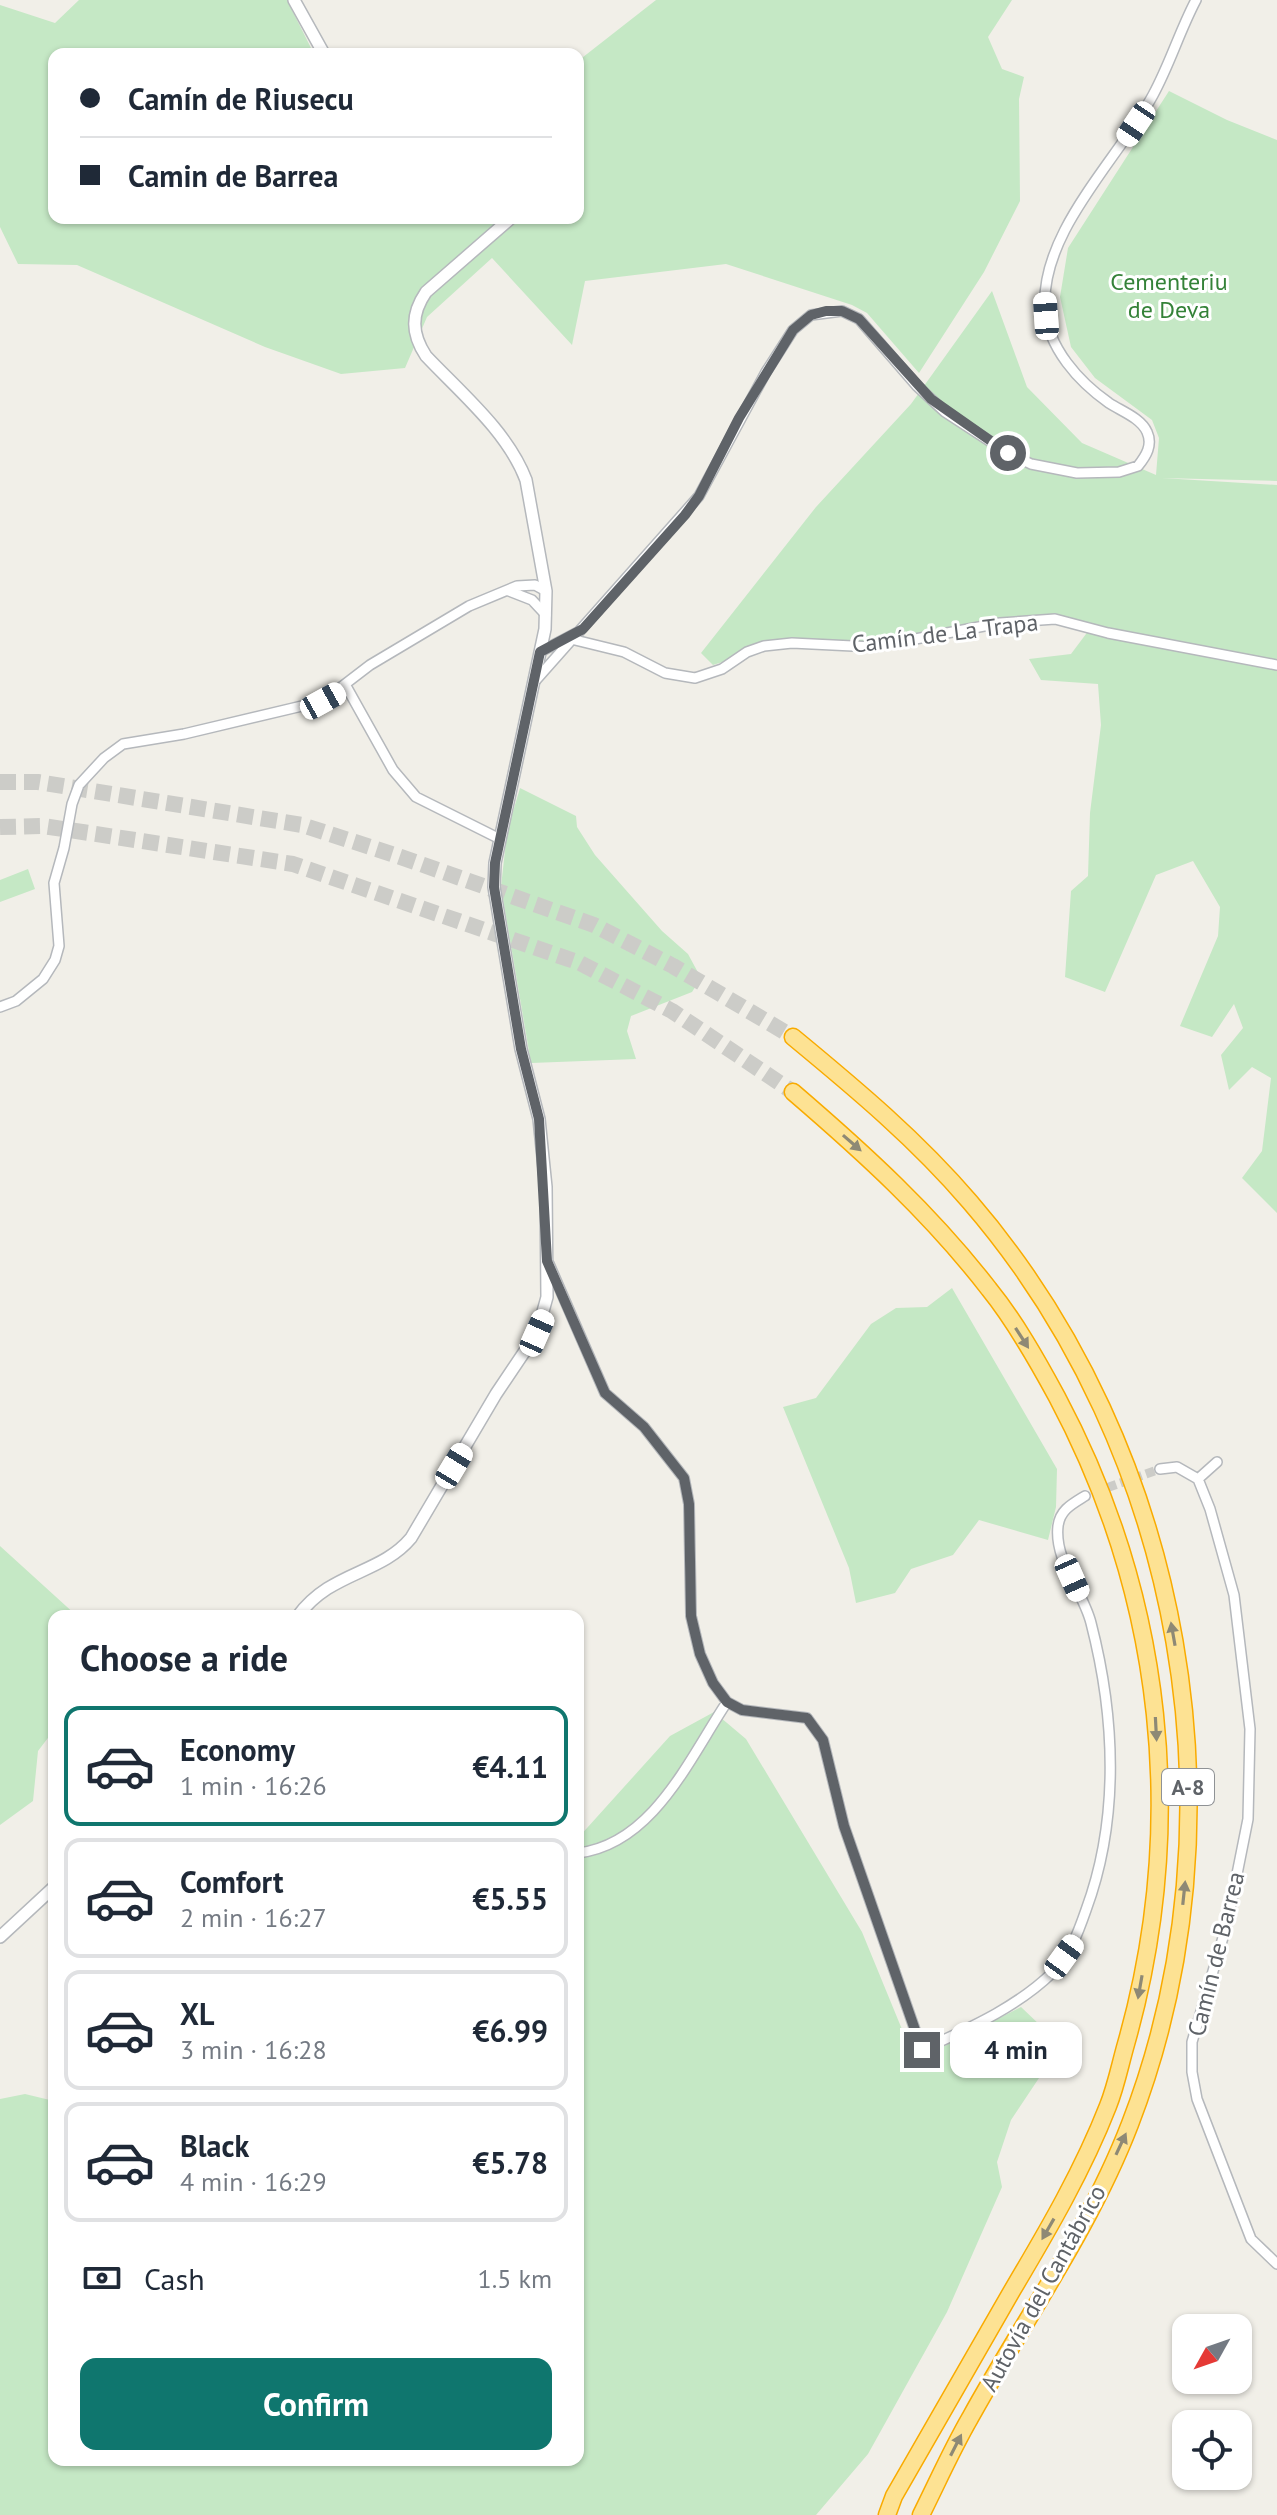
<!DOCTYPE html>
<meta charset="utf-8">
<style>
body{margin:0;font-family:"PT Sans",sans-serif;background:#f6f6f7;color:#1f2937;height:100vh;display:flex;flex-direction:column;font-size:30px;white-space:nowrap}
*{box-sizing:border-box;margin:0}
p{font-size:26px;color:#747a83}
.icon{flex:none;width:44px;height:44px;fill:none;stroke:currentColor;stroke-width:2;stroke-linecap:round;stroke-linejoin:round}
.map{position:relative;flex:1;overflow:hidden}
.details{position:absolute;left:48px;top:1610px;width:536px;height:856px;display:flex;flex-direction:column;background:#fff;border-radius:16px;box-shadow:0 2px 6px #0004}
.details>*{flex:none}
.hud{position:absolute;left:48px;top:48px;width:536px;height:176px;border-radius:16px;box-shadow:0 2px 6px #0004;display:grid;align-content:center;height:176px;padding:0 32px;background:#fff}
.needle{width:52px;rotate:230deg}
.tools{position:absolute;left:1172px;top:2314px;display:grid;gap:16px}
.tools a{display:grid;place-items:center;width:80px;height:80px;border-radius:16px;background:#fff;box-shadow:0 2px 6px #0004;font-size:40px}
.end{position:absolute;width:36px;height:36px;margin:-18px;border:10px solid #5f6368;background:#fff;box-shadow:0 0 0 4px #fff}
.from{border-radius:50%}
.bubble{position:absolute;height:56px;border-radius:16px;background:#fff;box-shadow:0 2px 6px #0004;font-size:26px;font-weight:600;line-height:56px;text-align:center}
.car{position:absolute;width:24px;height:48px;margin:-24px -12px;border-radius:10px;box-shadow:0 0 6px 2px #0007;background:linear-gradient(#fff 24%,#345 0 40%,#fff 0 76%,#345 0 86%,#fff 0)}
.hud b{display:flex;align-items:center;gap:28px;height:76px;font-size:30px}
.hud b+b{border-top:2px solid #e0e1e3}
.hud i{width:20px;height:20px;background:#1f2937}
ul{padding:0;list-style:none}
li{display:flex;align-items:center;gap:24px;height:120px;margin:0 16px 12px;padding:0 16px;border:4px solid #e0e1e3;border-radius:16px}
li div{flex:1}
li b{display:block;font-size:30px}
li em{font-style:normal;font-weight:600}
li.active{border-color:#0f766e}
li>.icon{width:72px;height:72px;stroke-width:1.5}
h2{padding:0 32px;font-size:36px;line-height:96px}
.pay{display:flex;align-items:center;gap:20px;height:88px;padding:0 32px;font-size:30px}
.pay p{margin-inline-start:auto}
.button{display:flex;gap:16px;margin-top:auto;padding:16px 32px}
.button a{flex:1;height:92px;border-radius:16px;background:#0f766e;color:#fff;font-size:32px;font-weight:600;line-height:92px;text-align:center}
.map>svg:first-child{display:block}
.green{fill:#c5e8c5}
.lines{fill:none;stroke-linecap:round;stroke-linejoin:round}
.minor-tunnel{stroke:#ccccc8;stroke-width:9;stroke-dasharray:9 4.5;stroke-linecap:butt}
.motorway-tunnel{stroke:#ccccc8;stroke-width:16;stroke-dasharray:16 8;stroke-linecap:butt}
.minor-casing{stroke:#b5b8bc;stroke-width:12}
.tertiary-casing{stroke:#b5b8bc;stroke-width:14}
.motorway-casing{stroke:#f9ab00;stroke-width:19}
.minor{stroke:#fff;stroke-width:9}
.tertiary{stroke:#fff;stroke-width:11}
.motorway{stroke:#fde293;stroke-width:16}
.oneway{fill:#8e8975}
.route{stroke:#5f6368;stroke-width:10}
.labels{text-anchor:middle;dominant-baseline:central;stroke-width:6;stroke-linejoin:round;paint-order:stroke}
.shield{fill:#fff;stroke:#8f9295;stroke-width:2}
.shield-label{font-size:22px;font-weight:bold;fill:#5f6368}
.park-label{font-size:24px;fill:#348238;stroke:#fff}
.street-label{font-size:24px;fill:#5f6368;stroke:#fff}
</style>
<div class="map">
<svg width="1277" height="2515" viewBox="0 0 1277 2515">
<rect width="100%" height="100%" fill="#f1efe8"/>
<path class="green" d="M79,0H287L314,54H54V218H578V61L656,0H1012L988,37L1002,69L1024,77L1019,99L1020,201L984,272L919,373L867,313L852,305L726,264L585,281L572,345L492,258L427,317L405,368L341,374L265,347L77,265L18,264L0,227V5L55,23Z
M1169,91L1227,120L1277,140V481L1162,478L1277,485V1213L1242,1178L1262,1151L1271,1078L1252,1067L1229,1090L1221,1055L1243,1028L1234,1004L1212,1037L1180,1026L1218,936L1220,907L1193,861L1156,875L1105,992L1065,977L1071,891L1088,876L1090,813L1101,725L1098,684L1041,680L1029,659L1071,654L1089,630L1055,617L881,643L791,640L713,665L701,653L816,507L911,404L992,291L1027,387L1082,443L1156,475L1159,438L1152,420L1095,378L1071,347L1060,297L1068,248Z
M520,788L576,816L577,827L595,855L662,931L688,954L701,978L692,992L631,1016L627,1031L636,1059L531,1063L501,887L507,832Z
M28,869L35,889L0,902V880Z
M952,1288L1057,1469L1056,1507L1048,1540L979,1520L953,1555L911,1569L895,1593L856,1603L849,1568L783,1407L816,1398L871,1324L896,1308L927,1307Z
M0,1546L77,1616H54V1730L38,1751L33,1801L0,1825Z
M714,1712L746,1739L862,1932L915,2061L1021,2007L1061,2045L1011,2120L997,2162L1002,2187L947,2312L868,2454L816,2515H0V2099L25,2094L54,2101V2460H578V1838L670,1736Z"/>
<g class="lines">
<path class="minor-tunnel" d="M1095,1492L1160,1469"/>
<path class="motorway-tunnel" d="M0,782H38L302,825L395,855L594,925L673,966L793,1037
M0,827L43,826L293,864L580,963L672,1011L793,1092"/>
<defs>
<path id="minor" d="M509,591L532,600L546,615
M575,640L624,652L665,673L695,678L722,669L747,652L764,646L792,643L873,647L1000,623L1055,619L1108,633L1277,665
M540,652L580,631
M535,681L699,496L766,372L793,330L811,315L842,311L859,319L917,386L945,412L1008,453L1031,464L1077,473L1119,472L1138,466C1146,456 1153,445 1147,432C1141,418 1121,411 1109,403C1079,382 1048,348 1045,309C1040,232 1118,160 1153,95C1170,64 1180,30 1196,0
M346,686L393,770L416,797L500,839
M0,1007L16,1001L43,979L55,960L59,946L54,883L64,848L72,804L79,785L104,758L123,744L184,734L323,701L370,665L469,606L517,586L535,585L546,591
M549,1264L605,1393L644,1427L684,1478L689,1504L691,1616L700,1654L713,1683L727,1702L742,1710L807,1718L823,1740L844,1826L922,2050C967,2029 1016,2008 1052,1973C1070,1955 1078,1933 1086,1910C1120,1818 1115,1716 1091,1623C1083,1591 1054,1561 1058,1526C1060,1510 1072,1504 1085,1496
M1160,1469L1177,1467L1198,1479L1210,1509L1234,1595L1250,1729L1248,1819L1227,1924L1192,2042V2072L1197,2099L1251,2239L1277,2264
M1198,1479L1217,1462
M578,1853C653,1844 689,1759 727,1702"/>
<path id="tertiary" d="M294,0L324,54
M298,1616C331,1571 380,1575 411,1538L496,1394L537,1333L547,1297L546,1187L539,1119L521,1049L494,887L495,863L545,629L546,591L526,480C508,432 461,393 426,356C411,333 411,314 426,292L511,218
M0,1937L54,1887"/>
<path id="motorway" d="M793,1037C856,1089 917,1140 970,1202C1184,1450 1248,1819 1130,2124C1090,2228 1024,2320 970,2418C952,2449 937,2483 921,2515
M793,1092C864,1153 931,1214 989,1289C1015,1321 1037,1360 1057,1397C1164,1598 1188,1825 1126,2044C1120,2065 1116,2086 1108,2106C1083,2170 1048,2230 1013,2289C973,2358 934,2427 894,2496L887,2515"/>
</defs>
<use href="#minor" class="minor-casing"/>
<use href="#tertiary" class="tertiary-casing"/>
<use href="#motorway" class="motorway-casing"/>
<use href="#minor" class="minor"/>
<use href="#tertiary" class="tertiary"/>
<use href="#motorway" class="motorway"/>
</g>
<defs><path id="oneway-solid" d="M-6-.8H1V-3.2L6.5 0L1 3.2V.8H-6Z" transform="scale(2)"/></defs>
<g class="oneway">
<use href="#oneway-solid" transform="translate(852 1143) rotate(41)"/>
<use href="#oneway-solid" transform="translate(1022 1338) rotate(57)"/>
<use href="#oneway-solid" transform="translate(1173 1634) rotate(-100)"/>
<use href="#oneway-solid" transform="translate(1156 1729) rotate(87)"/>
<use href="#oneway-solid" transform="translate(1184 1893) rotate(-84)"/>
<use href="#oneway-solid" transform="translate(1140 1987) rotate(100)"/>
<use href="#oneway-solid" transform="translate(1121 2144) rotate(-65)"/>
<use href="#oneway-solid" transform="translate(1048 2229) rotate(120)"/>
<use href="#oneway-solid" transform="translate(956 2445) rotate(-63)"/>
</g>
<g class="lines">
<path class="route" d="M922,2050L844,1826L823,1740L807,1718L742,1710L727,1702L713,1683L700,1654L691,1616L689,1504L684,1478L644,1427L605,1393L547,1261L539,1119L521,1049L494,887L495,863L540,652L583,629L685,515L699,496L739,418L793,330L811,315L826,311H842L859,319L931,399L1008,453"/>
</g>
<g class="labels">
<rect class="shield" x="1162" y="1769" width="52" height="36" rx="6"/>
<g class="shield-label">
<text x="1188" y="1787">A-8</text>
</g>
<g class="park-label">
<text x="1169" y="281">Cementeriu<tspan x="1169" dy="28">de Deva</tspan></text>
</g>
<g class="street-label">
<text transform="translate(945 633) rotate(-7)">Camín de La Trapa</text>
<text transform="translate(1216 1954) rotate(-76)">Camín de Barrea</text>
<text transform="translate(1043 2288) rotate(-61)">Autovía del Cantábrico</text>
</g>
</g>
</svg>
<div class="tools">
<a><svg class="needle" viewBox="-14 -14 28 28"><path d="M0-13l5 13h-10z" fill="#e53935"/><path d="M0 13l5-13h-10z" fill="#747a83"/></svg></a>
<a><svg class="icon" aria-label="locate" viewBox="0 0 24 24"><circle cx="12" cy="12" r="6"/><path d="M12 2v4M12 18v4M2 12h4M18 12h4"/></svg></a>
</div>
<i class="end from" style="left:1008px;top:453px"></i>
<i class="end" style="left:922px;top:2050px"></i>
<div class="bubble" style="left:950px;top:2022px;width:132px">4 min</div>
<i class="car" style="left:1136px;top:124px;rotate:214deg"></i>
<i class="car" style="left:1046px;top:316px;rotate:356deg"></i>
<i class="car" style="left:323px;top:701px;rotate:61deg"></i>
<i class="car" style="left:537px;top:1333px;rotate:24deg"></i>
<i class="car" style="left:454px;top:1466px;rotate:31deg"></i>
<i class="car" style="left:1072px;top:1578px;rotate:156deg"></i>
<i class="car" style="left:1064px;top:1957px;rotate:36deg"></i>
<div class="hud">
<b><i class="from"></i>Camín de Riusecu</b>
<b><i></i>Camin de Barrea</b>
</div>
<section class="details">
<h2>Choose a ride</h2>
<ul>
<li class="active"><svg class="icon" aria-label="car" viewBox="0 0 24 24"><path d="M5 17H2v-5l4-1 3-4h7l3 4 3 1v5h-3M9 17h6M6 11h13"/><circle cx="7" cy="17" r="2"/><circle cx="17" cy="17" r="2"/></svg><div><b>Economy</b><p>1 min · 16:26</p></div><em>€4.11</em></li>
<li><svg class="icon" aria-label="car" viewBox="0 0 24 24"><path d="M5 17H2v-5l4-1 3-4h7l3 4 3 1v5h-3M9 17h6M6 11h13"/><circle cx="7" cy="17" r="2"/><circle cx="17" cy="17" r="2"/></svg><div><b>Comfort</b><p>2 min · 16:27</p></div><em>€5.55</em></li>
<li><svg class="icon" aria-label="car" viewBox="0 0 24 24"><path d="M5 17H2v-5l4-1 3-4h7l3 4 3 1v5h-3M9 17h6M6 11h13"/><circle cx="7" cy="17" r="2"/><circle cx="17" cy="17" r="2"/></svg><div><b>XL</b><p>3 min · 16:28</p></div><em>€6.99</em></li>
<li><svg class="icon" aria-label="car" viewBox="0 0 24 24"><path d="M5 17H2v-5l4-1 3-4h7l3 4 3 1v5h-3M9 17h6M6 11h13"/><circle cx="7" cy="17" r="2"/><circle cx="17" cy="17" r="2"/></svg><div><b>Black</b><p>4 min · 16:29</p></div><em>€5.78</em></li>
</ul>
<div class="pay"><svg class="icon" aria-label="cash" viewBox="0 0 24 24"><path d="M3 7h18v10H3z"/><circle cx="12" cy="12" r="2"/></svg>Cash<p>1.5 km</p></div>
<div class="button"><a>Confirm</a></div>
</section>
</div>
